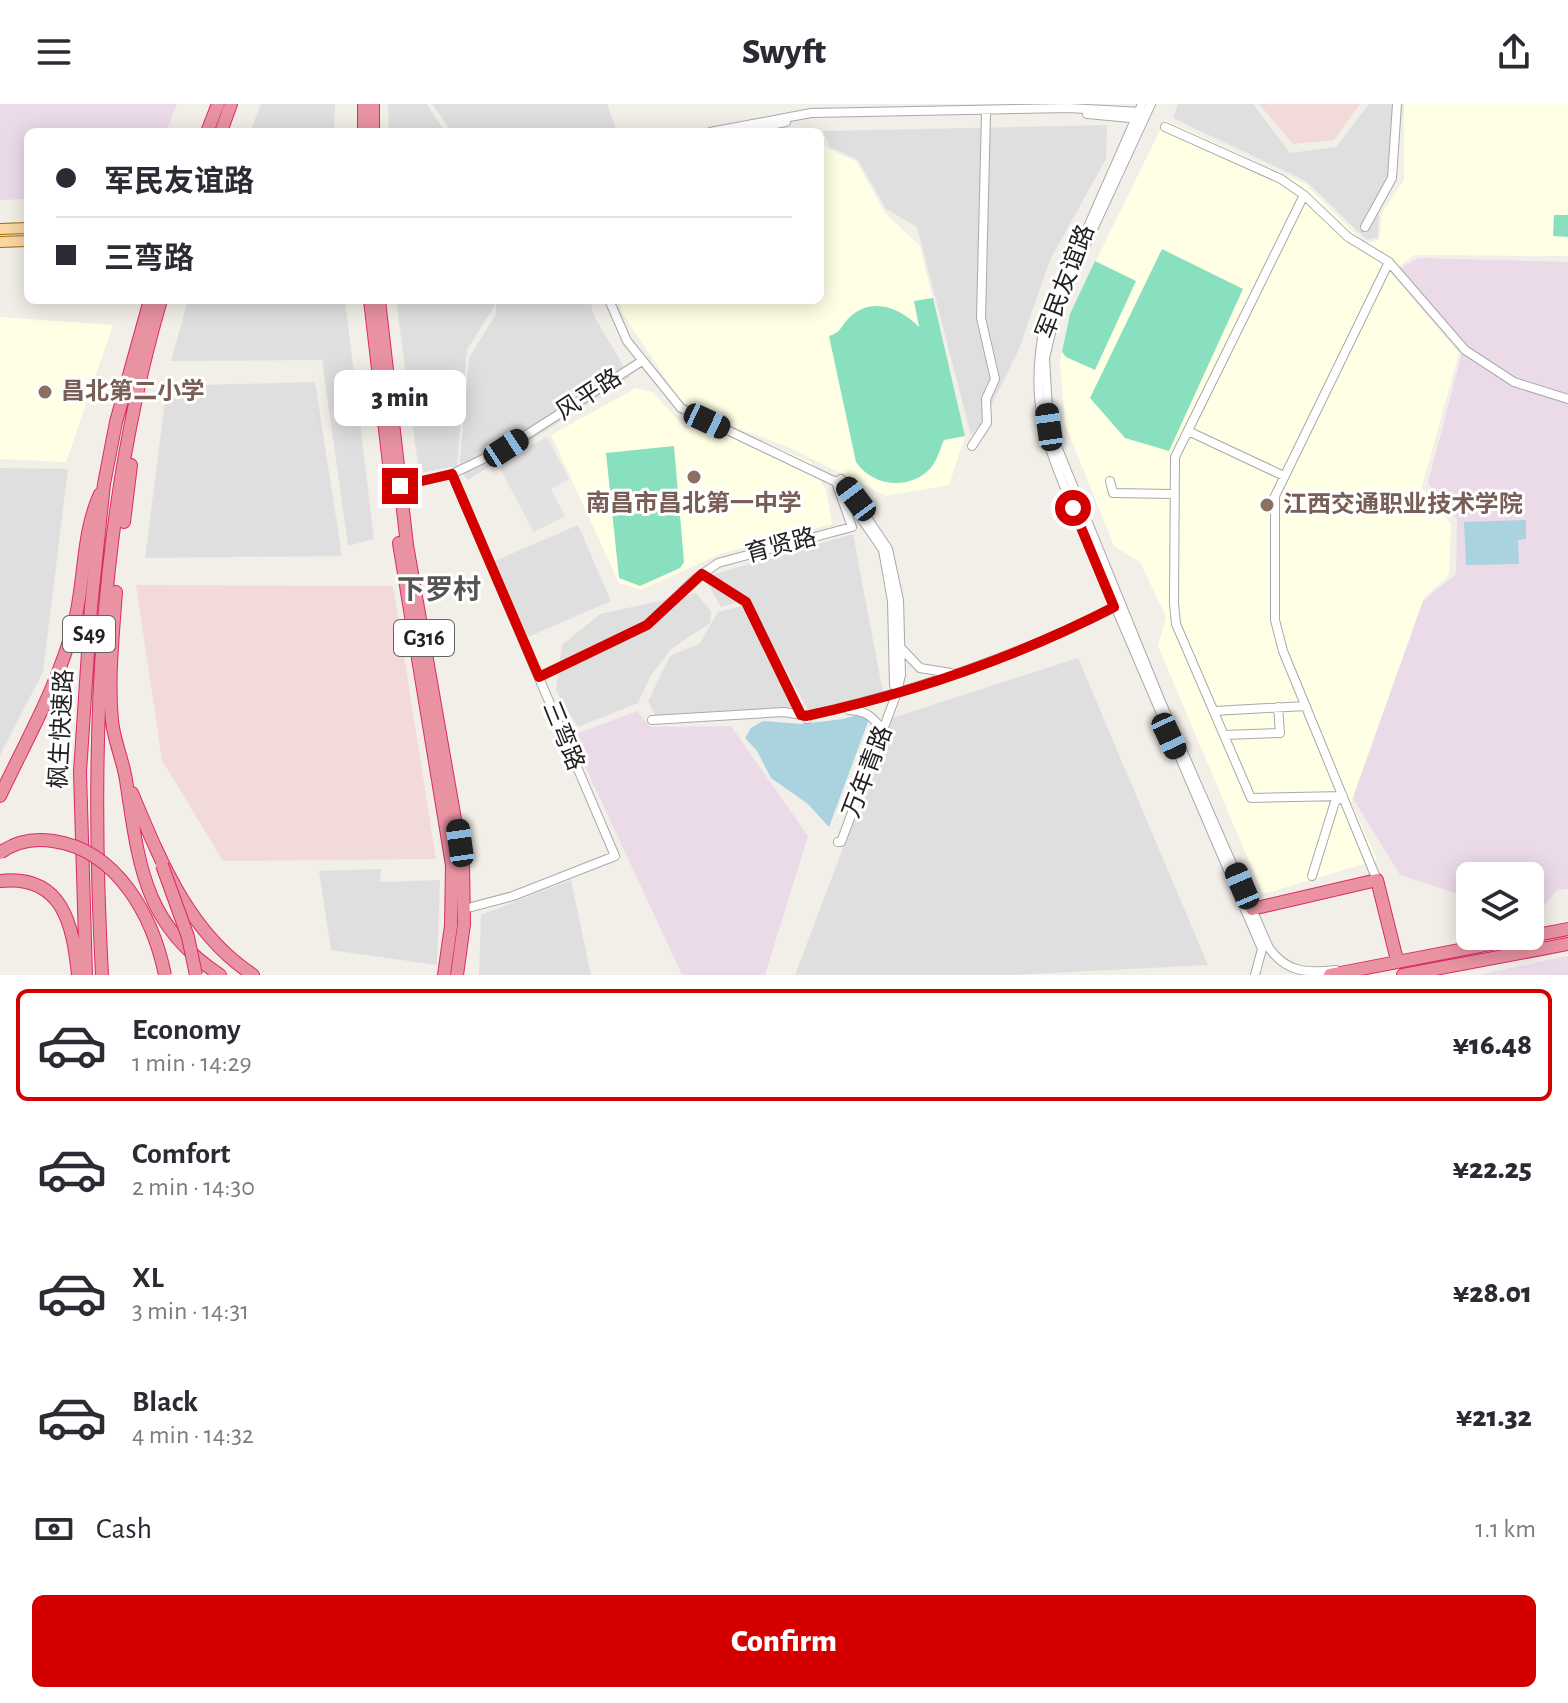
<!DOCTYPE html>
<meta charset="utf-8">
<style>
body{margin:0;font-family:"Alegreya Sans","Noto Sans SC",sans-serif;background:#f2f2f3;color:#2b2b33;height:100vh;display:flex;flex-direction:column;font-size:30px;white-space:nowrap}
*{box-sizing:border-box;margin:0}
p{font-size:26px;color:#7c7c81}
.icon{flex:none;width:44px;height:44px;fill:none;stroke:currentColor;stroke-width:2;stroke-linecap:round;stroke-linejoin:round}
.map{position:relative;height:871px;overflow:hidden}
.panel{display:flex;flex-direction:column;background:#fff;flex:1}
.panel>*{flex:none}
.top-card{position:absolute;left:24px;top:24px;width:800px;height:176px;border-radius:12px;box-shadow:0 4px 20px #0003;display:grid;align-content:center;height:176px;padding:0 32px;background:#fff}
.fabs{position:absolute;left:1456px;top:758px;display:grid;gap:16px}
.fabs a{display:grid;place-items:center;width:88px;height:88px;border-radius:12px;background:#fff;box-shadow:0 4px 20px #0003;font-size:40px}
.end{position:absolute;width:36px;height:36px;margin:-18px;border:10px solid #d40000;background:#fff;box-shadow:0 0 0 4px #fff}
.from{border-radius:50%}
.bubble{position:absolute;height:56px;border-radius:12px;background:#fff;box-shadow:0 4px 20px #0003;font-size:26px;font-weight:800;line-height:56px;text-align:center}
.car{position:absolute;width:24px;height:48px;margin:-24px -12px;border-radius:10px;box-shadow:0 0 6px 2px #0007;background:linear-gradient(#222 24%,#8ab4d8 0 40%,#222 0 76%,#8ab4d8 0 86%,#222 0)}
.top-card b{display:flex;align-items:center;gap:28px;height:76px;font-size:30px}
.top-card b+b{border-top:2px solid #e1e1e2}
.top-card i{width:20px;height:20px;background:#2b2b33}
ul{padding:14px 0 0;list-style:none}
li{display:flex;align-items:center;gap:24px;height:112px;margin:0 16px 12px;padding:0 16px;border:4px solid transparent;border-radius:12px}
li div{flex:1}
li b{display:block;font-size:30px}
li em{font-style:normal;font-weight:800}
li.selected{border-color:#d40000}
li>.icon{width:72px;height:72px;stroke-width:1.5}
.pay{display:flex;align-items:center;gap:20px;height:88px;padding:0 32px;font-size:30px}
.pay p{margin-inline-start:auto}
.primary-button{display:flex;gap:16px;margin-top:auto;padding:16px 32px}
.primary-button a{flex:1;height:92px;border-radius:12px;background:#d40000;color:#fff;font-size:32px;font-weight:800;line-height:92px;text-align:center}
header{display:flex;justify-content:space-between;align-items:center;height:104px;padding:0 32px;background:#fff;font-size:36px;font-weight:800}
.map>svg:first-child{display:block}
.residential{fill:#e0dfdf}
.commercial{fill:#f2dad9}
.industrial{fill:#ebdbe8}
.education{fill:#ffffe5}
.pitch{fill:#88e0be}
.parking{fill:#e2e2e2}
.water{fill:#aad3df}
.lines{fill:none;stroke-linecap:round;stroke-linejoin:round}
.minor-casing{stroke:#a9a9a9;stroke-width:10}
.major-casing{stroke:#a06b00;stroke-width:12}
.highway-casing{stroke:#dc2a67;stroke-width:14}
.minor{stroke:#fff;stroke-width:8}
.major{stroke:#fcd6a4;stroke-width:10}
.highway{stroke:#e892a2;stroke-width:12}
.highway-bridge-casing{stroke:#dc2a67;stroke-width:14;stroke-linecap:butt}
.highway-bridge{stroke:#e892a2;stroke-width:12}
.route{stroke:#d40000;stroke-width:10}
.education-dot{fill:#8d6e63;stroke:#fff;stroke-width:3}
.labels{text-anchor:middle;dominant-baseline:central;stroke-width:6;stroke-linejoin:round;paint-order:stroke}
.shield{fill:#fff;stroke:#646464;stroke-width:2}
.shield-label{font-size:22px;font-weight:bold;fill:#222}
.street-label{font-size:24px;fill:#222;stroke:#fff}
.education-label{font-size:24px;font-weight:bold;fill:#785e54;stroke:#fff;text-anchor:start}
.quarter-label{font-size:28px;font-weight:bold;fill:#555;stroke:#fff}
</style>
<header><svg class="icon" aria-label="menu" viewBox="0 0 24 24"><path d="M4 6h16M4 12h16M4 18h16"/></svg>Swyft<svg class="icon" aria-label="share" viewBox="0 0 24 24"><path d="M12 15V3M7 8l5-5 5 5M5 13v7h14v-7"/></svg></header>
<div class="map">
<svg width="1568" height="871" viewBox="0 0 1568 871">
<rect width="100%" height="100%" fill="#f2efe9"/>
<path class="residential" d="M261,0H335L334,28H250Z
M388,0H427L445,28H389Z
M432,0H607L617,28H452Z
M1178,0H1253L1290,49L1336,43L1369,0H1403L1395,76L1379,106L1378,133L1367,136L1306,77L1173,14Z
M1107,21L1106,55L1050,156L1019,245L983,318L971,331L917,123L886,105L858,56L830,43L823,27Z
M188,196H345L374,435L348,442L322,256L171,257Z
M396,196H494V203L467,246L457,362L419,369Z
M496,196H590L594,212L630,273L468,376L459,366L469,254L496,210Z
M315,278L342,452L145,454L167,282Z
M0,364L68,365L43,568L0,651Z
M578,421L611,497L528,533L495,457Z
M853,430L884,594L808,606L747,495L721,503L704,473Z
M696,489L711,507L710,519L671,545L650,573L638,599L578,623L556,587L562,541L600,510Z
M746,501L793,603L655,611L648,597L670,552L700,539L718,508Z
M1078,554L1208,861L1011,871H795L892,614Z
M381,765L380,778L440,776L437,861L331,846L319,767Z
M571,776L591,871H479L481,811Z"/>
<path class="commercial" d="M1259,0H1360L1334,36L1293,40Z
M136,481L393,482L436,755L223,757L162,656Z"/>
<path class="industrial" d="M0,0H177L166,28H28V95L0,96Z
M1419,154L1568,158V785L1557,786L1533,815L1530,772H1470V794L1400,771L1353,694L1422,498L1456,470L1457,416L1428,379L1462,249L1395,167Z
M637,607L650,623L731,622L808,732L765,871H682L571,632Z
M1568,852V871H1478Z"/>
<path class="education" d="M1404,0H1568V152L1414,151L1391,169L1459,249L1422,383L1451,420L1449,471L1424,494L1351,698L1377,756L1263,790L1158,542L1166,513L1140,458L1114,442L1065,320L1060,257L1070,210L1165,16L1305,80L1366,140L1379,136L1382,109L1404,76Z
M820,25L825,43L857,58L885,109L920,142L965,332L949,381L886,392L786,342L687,306L622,209L619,196H820V28H801Z
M0,213L113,221L66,358L0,355Z
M636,284L652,288L686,324L709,316L811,358L826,387L832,420L720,450L641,486L619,479L551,331Z"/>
<path class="pitch" d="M1554,111H1568V133L1553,132Z
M1162,145L1243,185L1169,347L1125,334L1090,294Z
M1095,157L1136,177L1095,266L1066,253L1062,248L1070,210Z
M933,194L965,332L944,336C940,345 937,357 930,365C908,387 872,382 856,358L829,232C840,229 840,224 847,216C869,191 900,203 919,223L914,197Z
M674,342L684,458L680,464L640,482L619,474L606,349Z"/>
<path class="parking" d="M547,333L569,375L551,385L565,412L534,428L497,359Z"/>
<path class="water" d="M1526,416V435L1518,436L1519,460L1466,461L1464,418Z
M872,607L829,723L808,700L771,674L757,647L745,634L751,624L763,617L802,620L843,615Z"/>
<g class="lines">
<defs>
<path id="minor" d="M1142,0L1044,223C1029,299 1045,335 1073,404L1262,845L1255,871
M1151,0L1057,203L1045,254L1049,323L1161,598L1269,844C1287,869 1307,869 1336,866
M1087,10L1141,15
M1165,23L1281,75L1304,91L1348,133L1389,158L1465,246L1514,278L1568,295
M710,28L811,9L1068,4L1142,8
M735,28L786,18
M1304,91L1175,353L1174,499L1176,520L1251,694L1343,692L1335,698L1312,772
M1365,123L1392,74L1397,0
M1188,327L1284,372
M972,342L987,319L986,295L995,275L981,214L986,10
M452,370L506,344L642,257
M1110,377L1113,389L1174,390
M836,378L841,375L888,445L899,496L901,571L896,591L841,738H838
M400,382L452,370L615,752L513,792L464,805
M841,385L883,446L892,497L894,581
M702,470L746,498L801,611
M902,545L920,564L951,569
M539,573L647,521L695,475L718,459L852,423L836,378L681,304L627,237L609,196
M849,606C863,607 868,609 878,620V632
M1214,607L1306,602
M807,615L806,612C914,588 1018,552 1117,502
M652,616L784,608L802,611
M1224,631L1280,629L1278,603
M1377,776L1283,547L1275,516V392L1389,158"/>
<path id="major" d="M0,125L28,124
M0,138L28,137"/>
<path id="highway" d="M373,0V28
M207,28L218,0
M221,28L231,0
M364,28V0
M370,196L391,377
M379,196L407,441L463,761L464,820L457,871
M124,418L131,361
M399,439L452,761L451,822L444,871
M116,488C113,531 108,574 112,617C114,637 123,656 126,676C139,760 143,821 220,871
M132,689C161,758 189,829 253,871
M0,692C27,635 60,578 75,516C85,474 82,429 100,390
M0,777C63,770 73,821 78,871
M1252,805L1377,776L1396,852
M86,871L80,668L91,503L104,380L116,318L150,196
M102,871C90,646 97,414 161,196
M1330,871L1568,825
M1403,871L1568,840"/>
</defs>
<use href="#minor" class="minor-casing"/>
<use href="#major" class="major-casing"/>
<use href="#highway" class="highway-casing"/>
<use href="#minor" class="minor"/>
<use href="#major" class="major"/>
<use href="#highway" class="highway"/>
<defs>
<path id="highway-bridge" d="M0,749C16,737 34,734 53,737C118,746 153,813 165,871
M162,761L188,833L196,871"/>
</defs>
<use href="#highway-bridge" class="highway-bridge-casing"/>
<use href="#highway-bridge" class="highway-bridge"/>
</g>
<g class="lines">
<path class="route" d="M400,382L452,370L539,573L647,521L702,470L746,498L801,611L806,612C913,589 1017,553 1114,503L1073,404"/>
</g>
<g class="education-dot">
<circle cx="45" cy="288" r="8"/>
<circle cx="694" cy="373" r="8"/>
<circle cx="1267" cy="401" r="8"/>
</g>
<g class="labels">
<g class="shield">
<rect x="63" y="512" width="52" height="36" rx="6"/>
<rect x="394" y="516" width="60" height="36" rx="6"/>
</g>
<g class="shield-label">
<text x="89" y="530">S49</text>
<text x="424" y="534">G316</text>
</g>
<g class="street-label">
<text transform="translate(1066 178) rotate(-69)">军民友谊路</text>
<text transform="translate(589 291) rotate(-33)">风平路</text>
<text transform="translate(781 442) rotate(-15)">育贤路</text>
<text transform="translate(62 625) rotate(-87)">枫生快速路</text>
<text transform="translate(563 632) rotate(68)">三弯路</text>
<text transform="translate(868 668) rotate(-69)">万年青路</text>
</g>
<g class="education-label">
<text x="61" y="288">昌北第二小学</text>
<text x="694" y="400" text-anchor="middle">南昌市昌北第一中学</text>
<text x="1283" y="401">江西交通职业技术学院</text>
</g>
<g class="quarter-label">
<text x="439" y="487">下罗村</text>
</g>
</g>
</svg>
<div class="fabs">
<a><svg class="icon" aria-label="layers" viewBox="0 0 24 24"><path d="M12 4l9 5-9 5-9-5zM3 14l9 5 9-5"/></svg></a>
</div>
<i class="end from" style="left:1073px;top:404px"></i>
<i class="end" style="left:400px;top:382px"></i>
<div class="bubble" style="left:334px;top:266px;width:132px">3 min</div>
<i class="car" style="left:707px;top:317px;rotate:115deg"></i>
<i class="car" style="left:1049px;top:323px;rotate:352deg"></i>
<i class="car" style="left:506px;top:344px;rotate:57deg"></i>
<i class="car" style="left:856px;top:395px;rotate:323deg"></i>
<i class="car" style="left:1169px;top:632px;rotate:155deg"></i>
<i class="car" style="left:460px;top:739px;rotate:352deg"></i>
<i class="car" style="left:1242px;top:782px;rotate:337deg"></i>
<div class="top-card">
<b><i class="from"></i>军民友谊路</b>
<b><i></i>三弯路</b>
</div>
</div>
<section class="panel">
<ul>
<li class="selected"><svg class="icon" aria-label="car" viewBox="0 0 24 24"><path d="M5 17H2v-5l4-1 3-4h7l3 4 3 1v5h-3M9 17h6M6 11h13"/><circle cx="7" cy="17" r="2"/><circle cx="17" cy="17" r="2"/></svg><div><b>Economy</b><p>1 min · 14:29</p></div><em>¥16.48</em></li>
<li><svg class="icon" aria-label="car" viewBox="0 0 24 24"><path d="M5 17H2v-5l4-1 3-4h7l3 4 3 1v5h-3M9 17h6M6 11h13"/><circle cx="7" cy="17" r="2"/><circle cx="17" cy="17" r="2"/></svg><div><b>Comfort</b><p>2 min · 14:30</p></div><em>¥22.25</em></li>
<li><svg class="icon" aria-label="car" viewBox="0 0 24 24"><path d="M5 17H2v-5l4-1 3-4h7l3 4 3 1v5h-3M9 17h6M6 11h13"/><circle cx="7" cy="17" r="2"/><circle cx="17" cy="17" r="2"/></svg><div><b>XL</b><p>3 min · 14:31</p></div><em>¥28.01</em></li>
<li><svg class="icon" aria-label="car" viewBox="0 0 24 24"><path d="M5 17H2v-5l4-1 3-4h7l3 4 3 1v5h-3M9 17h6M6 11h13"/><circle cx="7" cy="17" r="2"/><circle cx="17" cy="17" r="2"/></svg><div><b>Black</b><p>4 min · 14:32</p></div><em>¥21.32</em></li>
</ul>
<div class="pay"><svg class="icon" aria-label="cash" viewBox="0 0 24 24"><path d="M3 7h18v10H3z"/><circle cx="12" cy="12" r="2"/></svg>Cash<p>1.1 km</p></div>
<div class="primary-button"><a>Confirm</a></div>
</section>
